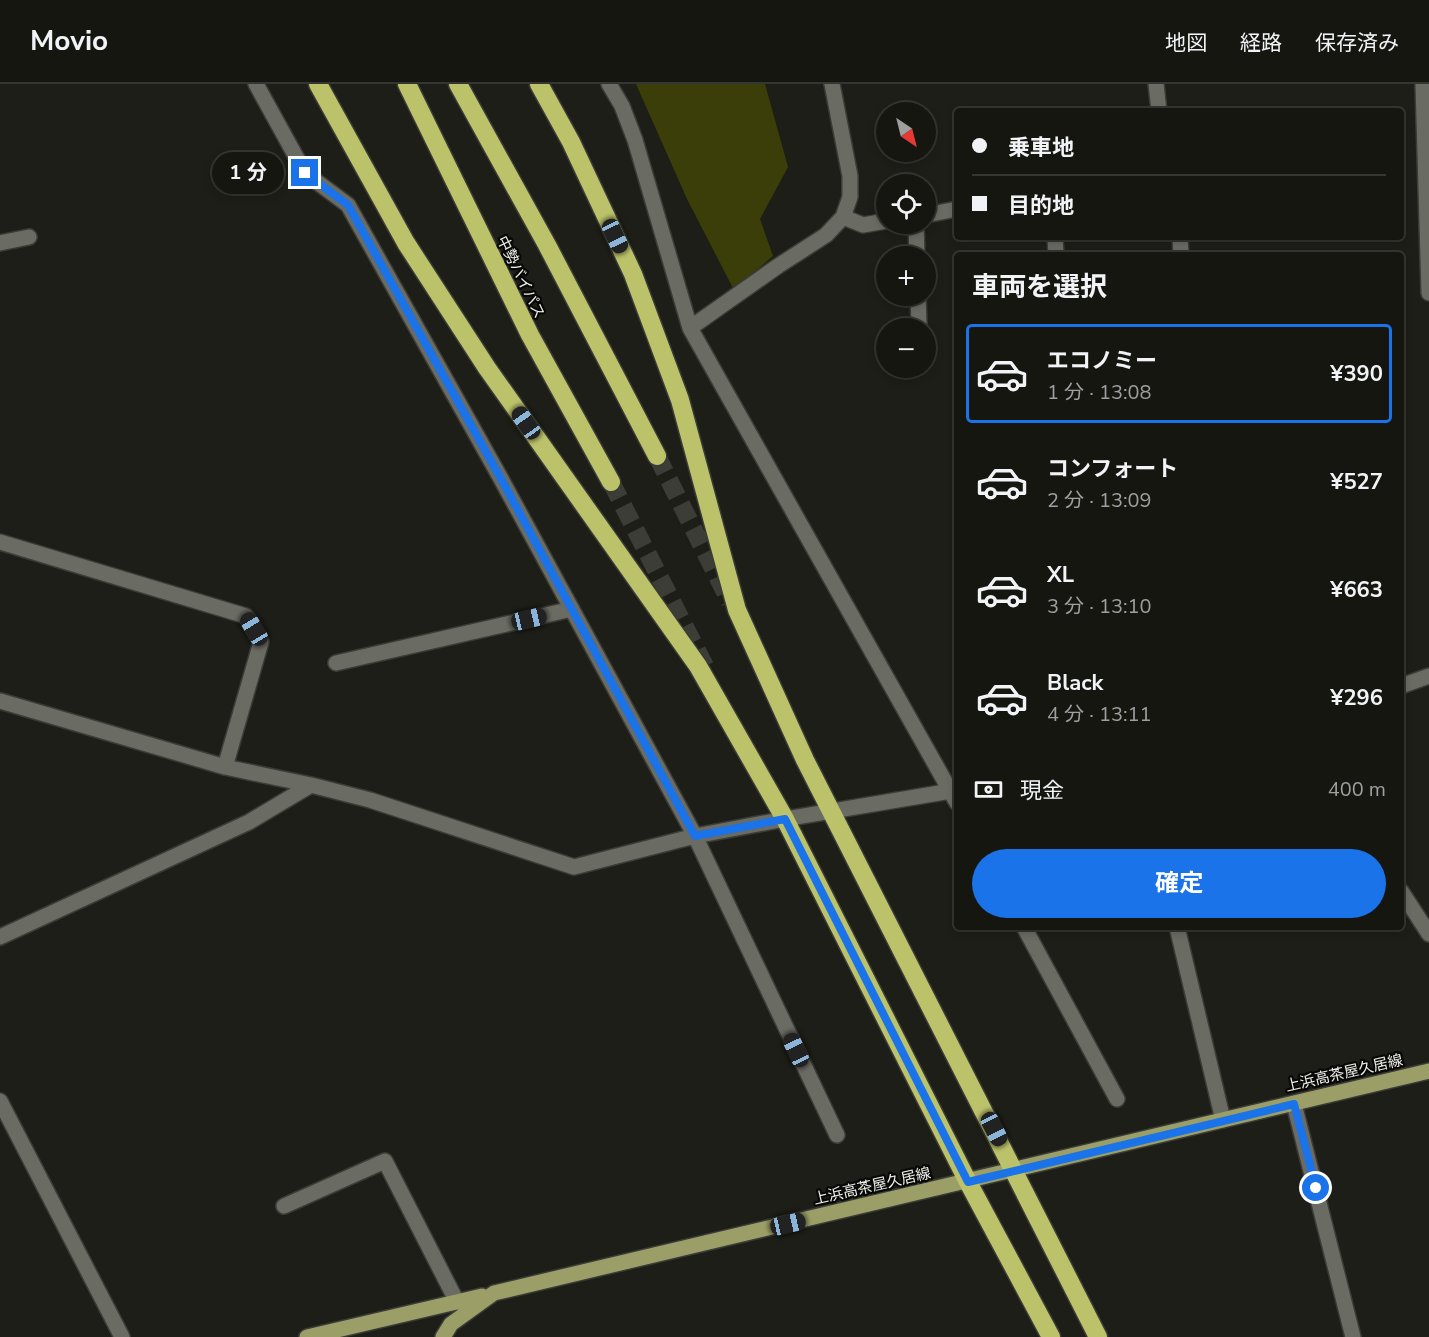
<!DOCTYPE html>
<html lang="ja">
<meta charset="utf-8">
<style>
body{margin:0;font-family:"Nunito Sans","Noto Sans JP",sans-serif;background:#1f1f1a;color:#f1f3f6;height:100vh;display:flex;flex-direction:column;font-size:22px;white-space:nowrap}
*{box-sizing:border-box;margin:0}
p{font-size:20px;color:#9e9f9f}
.icon{flex:none;width:33px;height:33px;fill:none;stroke:currentColor;stroke-width:2;stroke-linecap:round;stroke-linejoin:round}
.map{position:relative;flex:1;overflow:hidden}
.details{position:absolute;left:954px;top:168px;width:450px;height:678px;display:flex;flex-direction:column;background:#161611;border-radius:6px;box-shadow:0 3px 9px #0003,0 0 0 2px #353531}
.details>*{flex:none}
.hud{position:absolute;left:954px;top:24px;width:450px;height:132px;border-radius:6px;box-shadow:0 3px 9px #0003,0 0 0 2px #353531;display:grid;align-content:center;height:132px;padding:0 18px;background:#161611}
.needle{width:39px;rotate:145deg}
.controls{position:absolute;left:876px;top:18px;display:grid;gap:12px}
.controls a{display:grid;place-items:center;width:60px;height:60px;border-radius:50%;background:#161611;box-shadow:0 3px 9px #0003,0 0 0 2px #353531;font-size:30px}
.end{position:absolute;width:27px;height:27px;margin:-14px;border:8px solid #1a73e8;background:#fff;box-shadow:0 0 0 3px #fff}
.from{border-radius:50%}
.bubble{position:absolute;height:42px;border-radius:21px;background:#161611;box-shadow:0 3px 9px #0003,0 0 0 2px #353531;font-size:20px;font-weight:700;line-height:42px;text-align:center}
.car{position:absolute;width:18px;height:36px;margin:-18px -9px;border-radius:8px;box-shadow:0 0 4px 2px #0007;background:linear-gradient(#222 24%,#8ab4d8 0 40%,#222 0 76%,#8ab4d8 0 86%,#222 0)}
.hud b{display:flex;align-items:center;gap:21px;height:57px;font-size:22px}
.hud b+b{border-top:2px solid #353531}
.hud i{width:15px;height:15px;background:#f1f3f6}
ul{padding:0;list-style:none}
li{display:flex;align-items:center;gap:18px;height:99px;margin:0 12px 9px;padding:0 6px;border:3px solid transparent;border-radius:6px}
li div{flex:1}
li b{display:block;font-size:22px}
li em{font-style:normal;font-weight:700}
li.on{border-color:#1a73e8}
li>.icon{width:54px;height:54px;stroke-width:1.5}
h2{padding:0 18px;font-size:27px;line-height:72px}
.pay{display:flex;align-items:center;gap:15px;height:66px;padding:0 18px;font-size:22px}
.pay p{margin-inline-start:auto}
.primary-button{display:flex;gap:12px;margin-top:auto;padding:12px 18px}
.primary-button a{flex:1;height:69px;border-radius:36px;background:#1a73e8;color:#fff;font-size:24px;font-weight:700;line-height:69px;text-align:center}
header{display:flex;align-items:center;gap:36px;box-sizing:border-box;height:84px;padding:0 30px;background:#161611;border-bottom:2px solid #353531}
header strong{font-size:28px}
nav{display:flex;gap:33px;margin-inline-start:auto;font-size:21px}
.map>svg:first-child{display:block}
.green{fill:#3b3e08}
.lines{fill:none;stroke-linecap:round;stroke-linejoin:round}
.highway-tunnel{stroke:#3c3d37;stroke-width:18;stroke-dasharray:18 9;stroke-linecap:butt}
.minor-casing{stroke:#3b3b37;stroke-width:18}
.major-casing{stroke:#3b3b37;stroke-width:18}
.highway-casing{stroke:#3b3b37;stroke-width:21}
.minor{stroke:#6a6b63;stroke-width:15}
.major{stroke:#9b9f67;stroke-width:15}
.highway{stroke:#bcc26a;stroke-width:18}
.route{stroke:#1a73e8;stroke-width:8}
.labels{text-anchor:middle;dominant-baseline:central;stroke-width:4.5;stroke-linejoin:round;paint-order:stroke}
.street-label{font-size:15px;fill:#efefeb;stroke:#080806}
</style>
<header>
<strong>Movio</strong>
<nav><a>地図</a><a>経路</a><a>保存済み</a></nav>
</header>
<div class="map">
<svg width="1429" height="1253" viewBox="0 0 1429 1253">
<rect width="100%" height="100%" fill="#1d1e17"/>
<path class="green" d="M636,0H765L788,83L760,135L773,172L734,206L687,115Z"/>
<g class="lines">
<path class="highway-tunnel" d="M657,372L730,518
M611,398L706,584"/>
<defs>
<path id="minor" d="M256,0L305,89L348,121L500,393L695,752L837,1051
M609,0L622,22L635,56L690,244L957,719
M1156,0L1159,27
M1423,0L1429,209
M926,131L957,125
M843,133L863,141L886,137
M916,140L917,172
M1055,153L1056,171
M1180,153L1181,171
M0,159L29,153
M918,212L919,241
M690,244L778,182L826,151L843,133L850,113V92L832,0
M0,458L246,532L261,558L225,683
M336,579L572,525
M1401,602L1429,592
M0,617L225,683L311,701L370,716L574,783L695,752L785,735L957,706
M1401,807L1429,850
M1024,843L1117,1015
M1177,843L1223,1036
M0,853L249,738L311,701
M0,1017L122,1253
M1294,1020L1353,1253
M284,1122L385,1077L457,1218"/>
<path id="major" d="M307,1253L482,1212
M443,1253L451,1240L494,1209L1429,987"/>
<path id="highway" d="M318,0L406,159L487,284L698,582L785,735L968,1098L1051,1253
M407,0L530,251L611,398
M458,0L547,161L657,372
M539,0L571,58L633,190L680,316L737,526L805,676L1098,1253"/>
</defs>
<use href="#minor" class="minor-casing"/>
<use href="#major" class="major-casing"/>
<use href="#highway" class="highway-casing"/>
<use href="#minor" class="minor"/>
<use href="#major" class="major"/>
<use href="#highway" class="highway"/>
</g>
<g class="lines">
<path class="route" d="M305,89L348,121L500,393L695,752L785,735L968,1098L1294,1020L1316,1104"/>
</g>
<g class="labels">
<g class="street-label">
<text transform="translate(521 193) rotate(64)">中勢バイパス</text>
<text transform="translate(1344 989) rotate(-13)">上浜高茶屋久居線</text>
<text transform="translate(872 1102) rotate(-13)">上浜高茶屋久居線</text>
</g>
</g>
</svg>
<div class="controls">
<a><svg class="needle" viewBox="-14 -14 28 28"><path d="M0-13l5 13h-10z" fill="#e53935"/><path d="M0 13l5-13h-10z" fill="#9e9f9f"/></svg></a>
<a><svg class="icon" aria-label="locate" viewBox="0 0 24 24"><circle cx="12" cy="12" r="6"/><path d="M12 2v4M12 18v4M2 12h4M18 12h4"/></svg></a>
<a>+</a>
<a>−</a>
</div>
<i class="end from" style="left:1316px;top:1104px"></i>
<i class="end" style="left:305px;top:89px"></i>
<div class="bubble" style="left:212px;top:68px;width:72px">1 分</div>
<i class="car" style="left:615px;top:152px;rotate:155deg"></i>
<i class="car" style="left:526px;top:339px;rotate:325deg"></i>
<i class="car" style="left:529px;top:535px;rotate:77deg"></i>
<i class="car" style="left:254px;top:545px;rotate:329deg"></i>
<i class="car" style="left:796px;top:966px;rotate:335deg"></i>
<i class="car" style="left:994px;top:1045px;rotate:153deg"></i>
<i class="car" style="left:788px;top:1140px;rotate:77deg"></i>
<div class="hud">
<b><i class="from"></i>乗車地</b>
<b><i></i>目的地</b>
</div>
<section class="details">
<h2>車両を選択</h2>
<ul>
<li class="on"><svg class="icon" aria-label="car" viewBox="0 0 24 24"><path d="M5 17H2v-5l4-1 3-4h7l3 4 3 1v5h-3M9 17h6M6 11h13"/><circle cx="7" cy="17" r="2"/><circle cx="17" cy="17" r="2"/></svg><div><b>エコノミー</b><p>1 分 · 13:08</p></div><em>¥390</em></li>
<li><svg class="icon" aria-label="car" viewBox="0 0 24 24"><path d="M5 17H2v-5l4-1 3-4h7l3 4 3 1v5h-3M9 17h6M6 11h13"/><circle cx="7" cy="17" r="2"/><circle cx="17" cy="17" r="2"/></svg><div><b>コンフォート</b><p>2 分 · 13:09</p></div><em>¥527</em></li>
<li><svg class="icon" aria-label="car" viewBox="0 0 24 24"><path d="M5 17H2v-5l4-1 3-4h7l3 4 3 1v5h-3M9 17h6M6 11h13"/><circle cx="7" cy="17" r="2"/><circle cx="17" cy="17" r="2"/></svg><div><b>XL</b><p>3 分 · 13:10</p></div><em>¥663</em></li>
<li><svg class="icon" aria-label="car" viewBox="0 0 24 24"><path d="M5 17H2v-5l4-1 3-4h7l3 4 3 1v5h-3M9 17h6M6 11h13"/><circle cx="7" cy="17" r="2"/><circle cx="17" cy="17" r="2"/></svg><div><b>Black</b><p>4 分 · 13:11</p></div><em>¥296</em></li>
</ul>
<div class="pay"><svg class="icon" aria-label="cash" viewBox="0 0 24 24"><path d="M3 7h18v10H3z"/><circle cx="12" cy="12" r="2"/></svg>現金<p>400 m</p></div>
<div class="primary-button"><a>確定</a></div>
</section>
</div>
